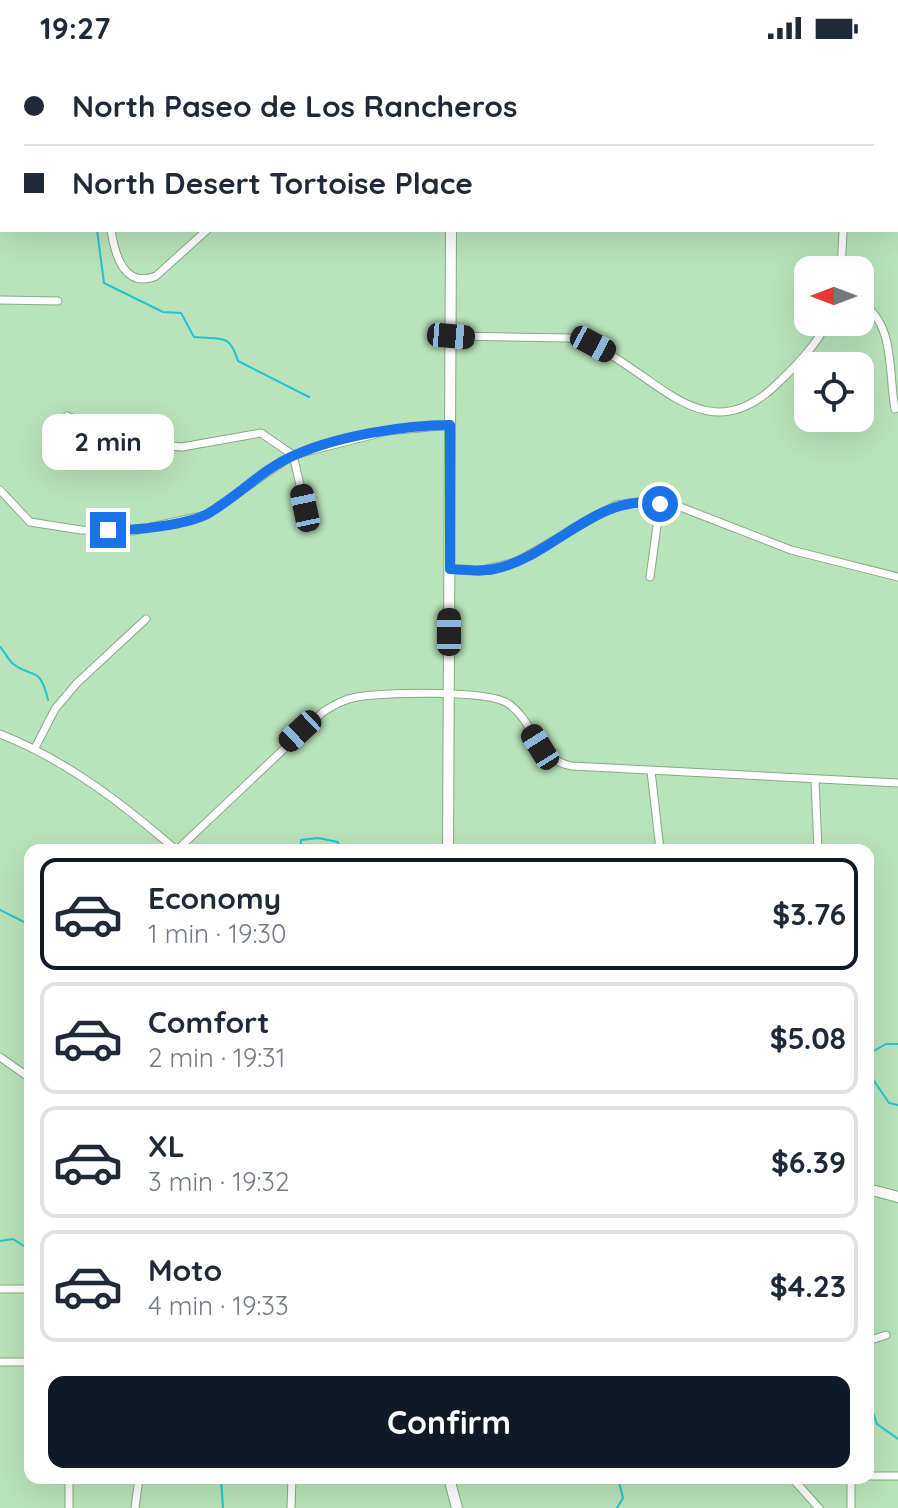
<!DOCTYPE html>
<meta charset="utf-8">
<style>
body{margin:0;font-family:Quicksand,sans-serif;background:#f6f6f7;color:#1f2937;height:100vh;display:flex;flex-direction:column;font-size:30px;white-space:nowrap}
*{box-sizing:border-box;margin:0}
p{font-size:26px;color:#747a83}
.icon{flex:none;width:44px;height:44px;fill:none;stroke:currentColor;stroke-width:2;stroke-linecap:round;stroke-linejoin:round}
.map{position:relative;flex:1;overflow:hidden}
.sheet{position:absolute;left:24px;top:788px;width:850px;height:640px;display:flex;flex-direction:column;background:#fff;border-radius:16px;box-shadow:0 8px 32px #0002}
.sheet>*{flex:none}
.guide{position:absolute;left:0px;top:0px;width:898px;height:176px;box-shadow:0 8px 32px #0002;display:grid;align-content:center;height:176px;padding:0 24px;background:#fff}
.needle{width:52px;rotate:270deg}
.tools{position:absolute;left:794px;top:200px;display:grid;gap:16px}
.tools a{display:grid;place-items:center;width:80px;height:80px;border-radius:16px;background:#fff;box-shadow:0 8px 32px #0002;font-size:40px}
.end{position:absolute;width:36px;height:36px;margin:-18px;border:10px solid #1a73e8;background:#fff;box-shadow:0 0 0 4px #fff}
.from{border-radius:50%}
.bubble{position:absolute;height:56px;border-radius:16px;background:#fff;box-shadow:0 8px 32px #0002;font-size:26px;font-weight:800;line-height:56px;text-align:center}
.car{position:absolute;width:24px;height:48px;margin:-24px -12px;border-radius:10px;box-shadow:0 0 6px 2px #0007;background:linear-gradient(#222 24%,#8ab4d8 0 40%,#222 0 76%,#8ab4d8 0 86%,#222 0)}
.guide b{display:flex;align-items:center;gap:28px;height:76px;font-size:30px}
.guide b+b{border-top:2px solid #e0e1e3}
.guide i{width:20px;height:20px;background:#1f2937}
ul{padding:14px 0 0;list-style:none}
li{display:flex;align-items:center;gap:24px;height:112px;margin:0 16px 12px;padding:0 8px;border:4px solid #e0e1e3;border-radius:16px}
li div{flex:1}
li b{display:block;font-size:30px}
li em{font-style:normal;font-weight:800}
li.current{border-color:#111827}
li>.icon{width:72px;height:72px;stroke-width:1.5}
.action{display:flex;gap:16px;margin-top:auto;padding:16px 24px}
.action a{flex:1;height:92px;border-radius:16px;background:#111827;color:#fff;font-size:32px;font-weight:800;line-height:92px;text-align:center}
.status{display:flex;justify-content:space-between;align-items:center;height:56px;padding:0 40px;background:#fff;direction:ltr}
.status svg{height:22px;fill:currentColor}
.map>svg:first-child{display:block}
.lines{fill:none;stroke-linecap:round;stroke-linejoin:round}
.stream{stroke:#21c4d3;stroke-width:2}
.street-casing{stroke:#84ab84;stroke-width:9}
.secondary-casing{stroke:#84ab84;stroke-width:12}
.street{stroke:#fff;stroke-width:7}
.secondary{stroke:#fff;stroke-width:10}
.route{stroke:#1a73e8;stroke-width:10}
</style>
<div class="status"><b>19:27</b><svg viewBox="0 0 49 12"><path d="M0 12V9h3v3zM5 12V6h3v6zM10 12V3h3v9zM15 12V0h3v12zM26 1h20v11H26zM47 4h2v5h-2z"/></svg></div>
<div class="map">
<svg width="898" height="1452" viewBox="0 0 898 1452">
<rect width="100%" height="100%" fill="#b9e3ba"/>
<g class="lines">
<path class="stream" d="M0,23L2,25
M97,174L104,227L163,256L181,257L194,281C221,284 229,276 238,305L309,341
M0,591C5,596 8,603 12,607C31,623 40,608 48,644
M300,794L301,784L318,782L338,786L341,794
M0,854L30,869
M868,998L886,988H898
M868,1016L889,1047L898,1049
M0,1185L13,1183L30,1194
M868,1342L877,1368L898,1383
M221,1422L223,1452
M617,1452L623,1442L618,1422"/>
<defs>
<path id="street" d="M335,0L336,2
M552,0L553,2
M0,112H2
M111,174C115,199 124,233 156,220L207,174
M841,214L843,176
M0,244L58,245
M860,246C896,267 888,317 895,353
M451,280L569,282C648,298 697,407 778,327C798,308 815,290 828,266
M67,360L131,387L182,391L261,377L293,399L308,463
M0,434L30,466L81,474L133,475L206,459L293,399L388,375L450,369
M450,513L478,515L516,506L616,449L644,445L683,452L791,494L898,521
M650,521L660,448
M0,678C66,704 122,747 176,794
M35,692L55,653L77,627L146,563
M651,715L660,794
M815,724L818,794
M177,794L323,656C334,649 344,643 357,641C384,637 488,633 509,648C535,667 536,704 572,710L898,727
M0,1001L30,1022
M0,1233H30
M868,1285L886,1279
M0,1306H30
M868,1420H898
M69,1422V1452
M792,1422L819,1452
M851,1422V1452
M135,1452L139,1422
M291,1452L292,1422"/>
<path id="secondary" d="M452,2V0
M448,794L451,174
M868,1133L898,1141
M449,1422L457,1452"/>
</defs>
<use href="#street" class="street-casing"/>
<use href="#secondary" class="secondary-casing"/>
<use href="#street" class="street"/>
<use href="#secondary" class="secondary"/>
</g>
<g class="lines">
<path class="route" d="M108,474C132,475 189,469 209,457C238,440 264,412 295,399C338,380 404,369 450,369V513C465,514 479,516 494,513C554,501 595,436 660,448"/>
</g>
</svg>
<div class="tools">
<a><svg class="needle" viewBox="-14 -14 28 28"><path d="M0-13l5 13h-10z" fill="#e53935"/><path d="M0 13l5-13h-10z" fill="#747a83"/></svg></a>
<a><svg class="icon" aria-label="locate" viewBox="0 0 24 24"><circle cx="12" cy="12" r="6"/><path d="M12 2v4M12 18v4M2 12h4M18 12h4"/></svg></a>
</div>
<i class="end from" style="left:660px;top:448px"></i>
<i class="end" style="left:108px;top:474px"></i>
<div class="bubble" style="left:42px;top:358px;width:132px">2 min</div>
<i class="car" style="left:451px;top:280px;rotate:95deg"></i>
<i class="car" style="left:593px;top:288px;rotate:118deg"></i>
<i class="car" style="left:305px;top:452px;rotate:348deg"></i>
<i class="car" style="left:449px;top:576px;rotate:0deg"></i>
<i class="car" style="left:300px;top:675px;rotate:227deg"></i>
<i class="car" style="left:540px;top:691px;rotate:328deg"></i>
<div class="guide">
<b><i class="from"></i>North Paseo de Los Rancheros</b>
<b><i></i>North Desert Tortoise Place</b>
</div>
<section class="sheet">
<ul>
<li class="current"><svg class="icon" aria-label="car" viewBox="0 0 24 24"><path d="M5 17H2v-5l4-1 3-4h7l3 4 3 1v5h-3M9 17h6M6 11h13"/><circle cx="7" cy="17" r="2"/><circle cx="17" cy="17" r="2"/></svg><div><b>Economy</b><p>1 min · 19:30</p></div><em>$3.76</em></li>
<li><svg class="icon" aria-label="car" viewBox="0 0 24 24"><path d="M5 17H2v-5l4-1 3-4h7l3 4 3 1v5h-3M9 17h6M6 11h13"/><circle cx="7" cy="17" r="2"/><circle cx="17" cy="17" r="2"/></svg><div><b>Comfort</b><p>2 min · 19:31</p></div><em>$5.08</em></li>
<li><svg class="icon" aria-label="car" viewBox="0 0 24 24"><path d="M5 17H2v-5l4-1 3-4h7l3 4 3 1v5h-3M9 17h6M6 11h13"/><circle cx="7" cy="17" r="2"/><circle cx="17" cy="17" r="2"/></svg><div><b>XL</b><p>3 min · 19:32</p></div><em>$6.39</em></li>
<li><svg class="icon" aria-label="car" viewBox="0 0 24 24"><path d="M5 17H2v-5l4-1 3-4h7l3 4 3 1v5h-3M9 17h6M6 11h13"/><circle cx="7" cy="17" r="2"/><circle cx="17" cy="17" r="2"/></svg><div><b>Moto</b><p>4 min · 19:33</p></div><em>$4.23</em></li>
</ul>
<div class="action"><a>Confirm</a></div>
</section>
</div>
